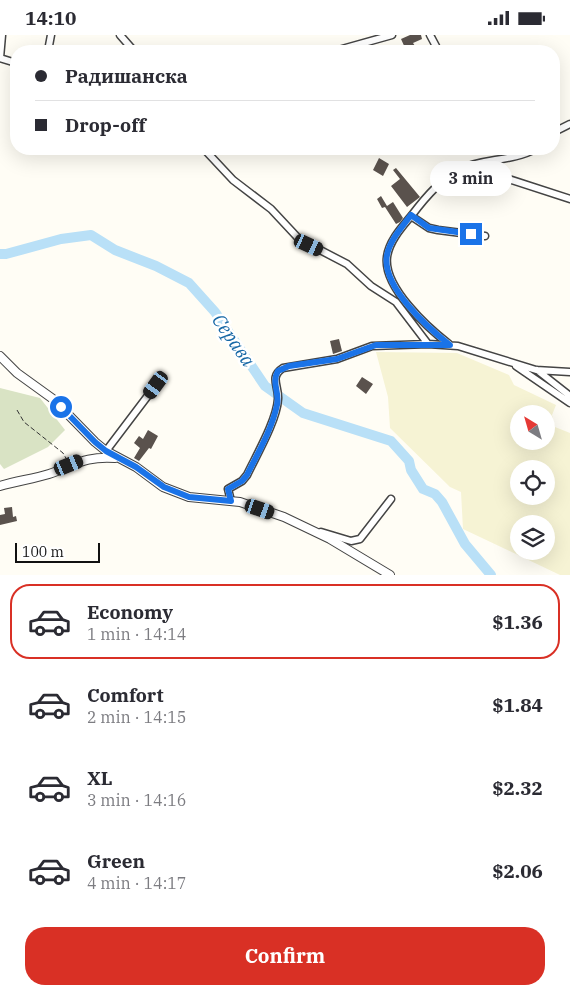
<!DOCTYPE html>
<meta charset="utf-8">
<style>
body{margin:0;font-family:"IBM Plex Serif",serif;background:#f2f2f3;color:#2b2b33;height:100vh;display:flex;flex-direction:column;font-size:19px;white-space:nowrap}
*{box-sizing:border-box;margin:0}
p{font-size:16px;color:#7c7c81}
.icon{flex:none;width:28px;height:28px;fill:none;stroke:currentColor;stroke-width:2;stroke-linecap:round;stroke-linejoin:round}
.map{position:relative;height:540px;overflow:hidden}
.side{display:flex;flex-direction:column;background:#fff;flex:1}
.side>*{flex:none}
.top-card{position:absolute;left:10px;top:10px;width:550px;height:110px;border-radius:20px;box-shadow:0 5px 20px #0002;display:grid;align-content:center;height:110px;padding:0 25px;background:#fff}
.needle{width:32px;rotate:323deg}
.buttons{position:absolute;left:510px;top:370px;display:grid;gap:10px}
.buttons a{display:grid;place-items:center;width:45px;height:45px;border-radius:50%;background:#fff;box-shadow:0 5px 20px #0002;font-size:25px}
.scale{position:absolute;left:15px;bottom:12px;width:85px;box-sizing:border-box;padding-left:5px;border:2px solid #111;border-top:0;font-size:14px;line-height:18px;white-space:nowrap;color:#111;-webkit-text-stroke:4px #fff;paint-order:stroke}
.end{position:absolute;width:22px;height:22px;margin:-11px;border:6px solid #1a73e8;background:#fff;box-shadow:0 0 0 2px #fff}
.from{border-radius:50%}
.bubble{position:absolute;height:35px;border-radius:18px;background:#fff;box-shadow:0 5px 20px #0002;font-size:16px;font-weight:800;line-height:35px;text-align:center}
.car{position:absolute;width:15px;height:30px;margin:-15px -8px;border-radius:6px;box-shadow:0 0 4px 1px #0007;background:linear-gradient(#222 24%,#8ab4d8 0 40%,#222 0 76%,#8ab4d8 0 86%,#222 0)}
.top-card b{display:flex;align-items:center;gap:18px;height:48px;font-size:19px}
.top-card b+b{border-top:1px solid #e1e1e2}
.top-card i{width:12px;height:12px;background:#2b2b33}
ul{padding:9px 0 0;list-style:none}
li{display:flex;align-items:center;gap:15px;height:75px;margin:0 10px 8px;padding:0 15px;border:2px solid transparent;border-radius:20px}
li div{flex:1}
li b{display:block;font-size:19px}
li em{font-style:normal;font-weight:800}
li.active{border-color:#d93025}
li>.icon{width:45px;height:45px;stroke-width:1.5}
.primary-button{display:flex;gap:10px;margin-top:auto;padding:10px 25px}
.primary-button a{flex:1;height:58px;border-radius:20px;background:#d93025;color:#fff;font-size:20px;font-weight:800;line-height:58px;text-align:center}
.status{display:flex;justify-content:space-between;align-items:center;height:35px;padding:0 25px;background:#fff;direction:ltr}
.status svg{height:14px;fill:currentColor}
.map>svg:first-child{display:block}
.farmland{fill:#f6f3d4;fill-rule:evenodd}
.cemetery{fill:#d9e3c4}
.lines{fill:none;stroke-linecap:round;stroke-linejoin:round}
.river{stroke:#b9e0f7;stroke-width:10}
.building{fill:#5a524d}
.minor-casing{stroke:#444;stroke-width:9}
.tertiary-casing{stroke:#444;stroke-width:10}
.path{stroke:#333;stroke-width:1;stroke-dasharray:5 2.5;stroke-linecap:butt}
.minor{stroke:#fff;stroke-width:6}
.tertiary{stroke:#fff;stroke-width:8}
.route{stroke:#1a73e8;stroke-width:6}
.labels{text-anchor:middle;dominant-baseline:central;stroke-width:5;stroke-linejoin:round;paint-order:stroke}
.water-label{font-size:19px;font-style:italic;fill:#1768a6;stroke:#fff}
</style>
<div class="status"><b>14:10</b><svg viewBox="0 0 49 12"><path d="M0 12V9h3v3zM5 12V6h3v6zM10 12V3h3v9zM15 12V0h3v12zM26 1h20v11H26zM47 4h2v5h-2z"/></svg></div>
<div class="map">
<svg width="570" height="540" viewBox="0 0 570 540">
<rect width="100%" height="100%" fill="#fffdf5"/>
<path class="farmland" d="M376,317L457,318L509,340L514,350L556,370L552,380L555,392L570,398V540H560L463,494L461,457L450,452L390,393L388,362ZM519,379H546V406H519ZM519,434H546V461H519ZM519,489H546V516H519Z"/>
<path class="cemetery" d="M0,353L40,363L65,395L48,412L4,434L0,429Z"/>
<g class="lines">
<path class="river" d="M0,219H6L61,204L91,200L115,215L156,231L189,248L215,277L265,351L303,378L391,406L409,426L411,435L423,454L435,459L442,467L465,509L491,540"/>
</g>
<path class="building" d="M410,0H421L422,4L413,8L415,11L406,15L401,4Z
M379,123L389,129L383,141L373,135Z
M396,133L420,162L407,172L391,151L400,144L393,135Z
M381,161L387,171L393,167L403,183L400,187L396,189L385,172L382,173L377,164Z
M339,304L342,316L333,319L330,306Z
M362,342L373,349L366,359L356,351Z
M148,395L158,401L151,414L149,413L139,426L134,423L140,413L134,408L139,401L143,404Z
M12,472L13,482L16,481L17,486L0,490V480L5,479L4,473Z"/>
<g class="lines">
<defs>
<path id="minor" d="M120,0L134,16
M430,0L438,15
M48,16L51,0
M335,16L392,0
M0,23L2,0
M0,23L16,28
M554,97L570,89
M204,114L233,145L271,174L299,204L347,229L371,251L396,267L428,309
M468,133L484,136L570,164
M411,181L429,193L438,195L485,201
M449,309C428,293 383,252 387,222C389,206 402,192 412,180C424,164 440,145 458,135C482,123 511,127 535,114
M516,331L570,368
M537,335L570,361
M106,416L156,350
M231,466L228,454L242,446L247,440C256,421 277,385 278,364C279,351 269,342 283,333L337,324L372,311L428,309L458,311L536,335L570,337
M321,497L351,506L360,504L391,464"/>
<path id="tertiary" d="M0,321L17,338L53,364L95,407L106,416L136,432L163,452L189,462L240,467L284,482L330,504L390,540
M0,451C16,446 33,444 49,439C76,430 84,421 115,423"/>
</defs>
<use href="#minor" class="minor-casing"/>
<use href="#tertiary" class="tertiary-casing"/>
<path class="path" d="M17,375L24,387L63,418L67,425"/>
<use href="#minor" class="minor"/>
<use href="#tertiary" class="tertiary"/>
</g>
<g class="lines">
<path class="route" d="M61,372L95,407L106,416L136,432L164,452L189,462L231,466L228,454L242,446L247,440C258,418 272,394 277,370C280,358 271,348 278,336L289,331L337,324L376,310H450C428,293 381,251 387,220C390,205 402,192 411,180L429,193L471,199"/>
</g>
<g class="labels">
<g class="water-label">
<text transform="translate(234 305) rotate(55)">Серава</text>
</g>
</g>
</svg>
<div class="buttons">
<a><svg class="needle" viewBox="-14 -14 28 28"><path d="M0-13l5 13h-10z" fill="#e53935"/><path d="M0 13l5-13h-10z" fill="#7c7c81"/></svg></a>
<a><svg class="icon" aria-label="locate" viewBox="0 0 24 24"><circle cx="12" cy="12" r="6"/><path d="M12 2v4M12 18v4M2 12h4M18 12h4"/></svg></a>
<a><svg class="icon" aria-label="layers" viewBox="0 0 24 24"><path d="M12 4l9 5-9 5-9-5zM3 14l9 5 9-5"/></svg></a>
</div>
<div class="scale">100 m</div>
<i class="end from" style="left:61px;top:372px"></i>
<i class="end" style="left:471px;top:199px"></i>
<div class="bubble" style="left:430px;top:126px;width:82px">3 min</div>
<i class="car" style="left:309px;top:210px;rotate:115deg"></i>
<i class="car" style="left:156px;top:350px;rotate:216deg"></i>
<i class="car" style="left:69px;top:430px;rotate:68deg"></i>
<i class="car" style="left:260px;top:474px;rotate:109deg"></i>
<div class="top-card">
<b><i class="from"></i>Радишанска</b>
<b><i></i>Drop-off</b>
</div>
</div>
<section class="side">
<ul>
<li class="active"><svg class="icon" aria-label="car" viewBox="0 0 24 24"><path d="M5 17H2v-5l4-1 3-4h7l3 4 3 1v5h-3M9 17h6M6 11h13"/><circle cx="7" cy="17" r="2"/><circle cx="17" cy="17" r="2"/></svg><div><b>Economy</b><p>1 min · 14:14</p></div><em>$1.36</em></li>
<li><svg class="icon" aria-label="car" viewBox="0 0 24 24"><path d="M5 17H2v-5l4-1 3-4h7l3 4 3 1v5h-3M9 17h6M6 11h13"/><circle cx="7" cy="17" r="2"/><circle cx="17" cy="17" r="2"/></svg><div><b>Comfort</b><p>2 min · 14:15</p></div><em>$1.84</em></li>
<li><svg class="icon" aria-label="car" viewBox="0 0 24 24"><path d="M5 17H2v-5l4-1 3-4h7l3 4 3 1v5h-3M9 17h6M6 11h13"/><circle cx="7" cy="17" r="2"/><circle cx="17" cy="17" r="2"/></svg><div><b>XL</b><p>3 min · 14:16</p></div><em>$2.32</em></li>
<li><svg class="icon" aria-label="car" viewBox="0 0 24 24"><path d="M5 17H2v-5l4-1 3-4h7l3 4 3 1v5h-3M9 17h6M6 11h13"/><circle cx="7" cy="17" r="2"/><circle cx="17" cy="17" r="2"/></svg><div><b>Green</b><p>4 min · 14:17</p></div><em>$2.06</em></li>
</ul>
<div class="primary-button"><a>Confirm</a></div>
</section>
